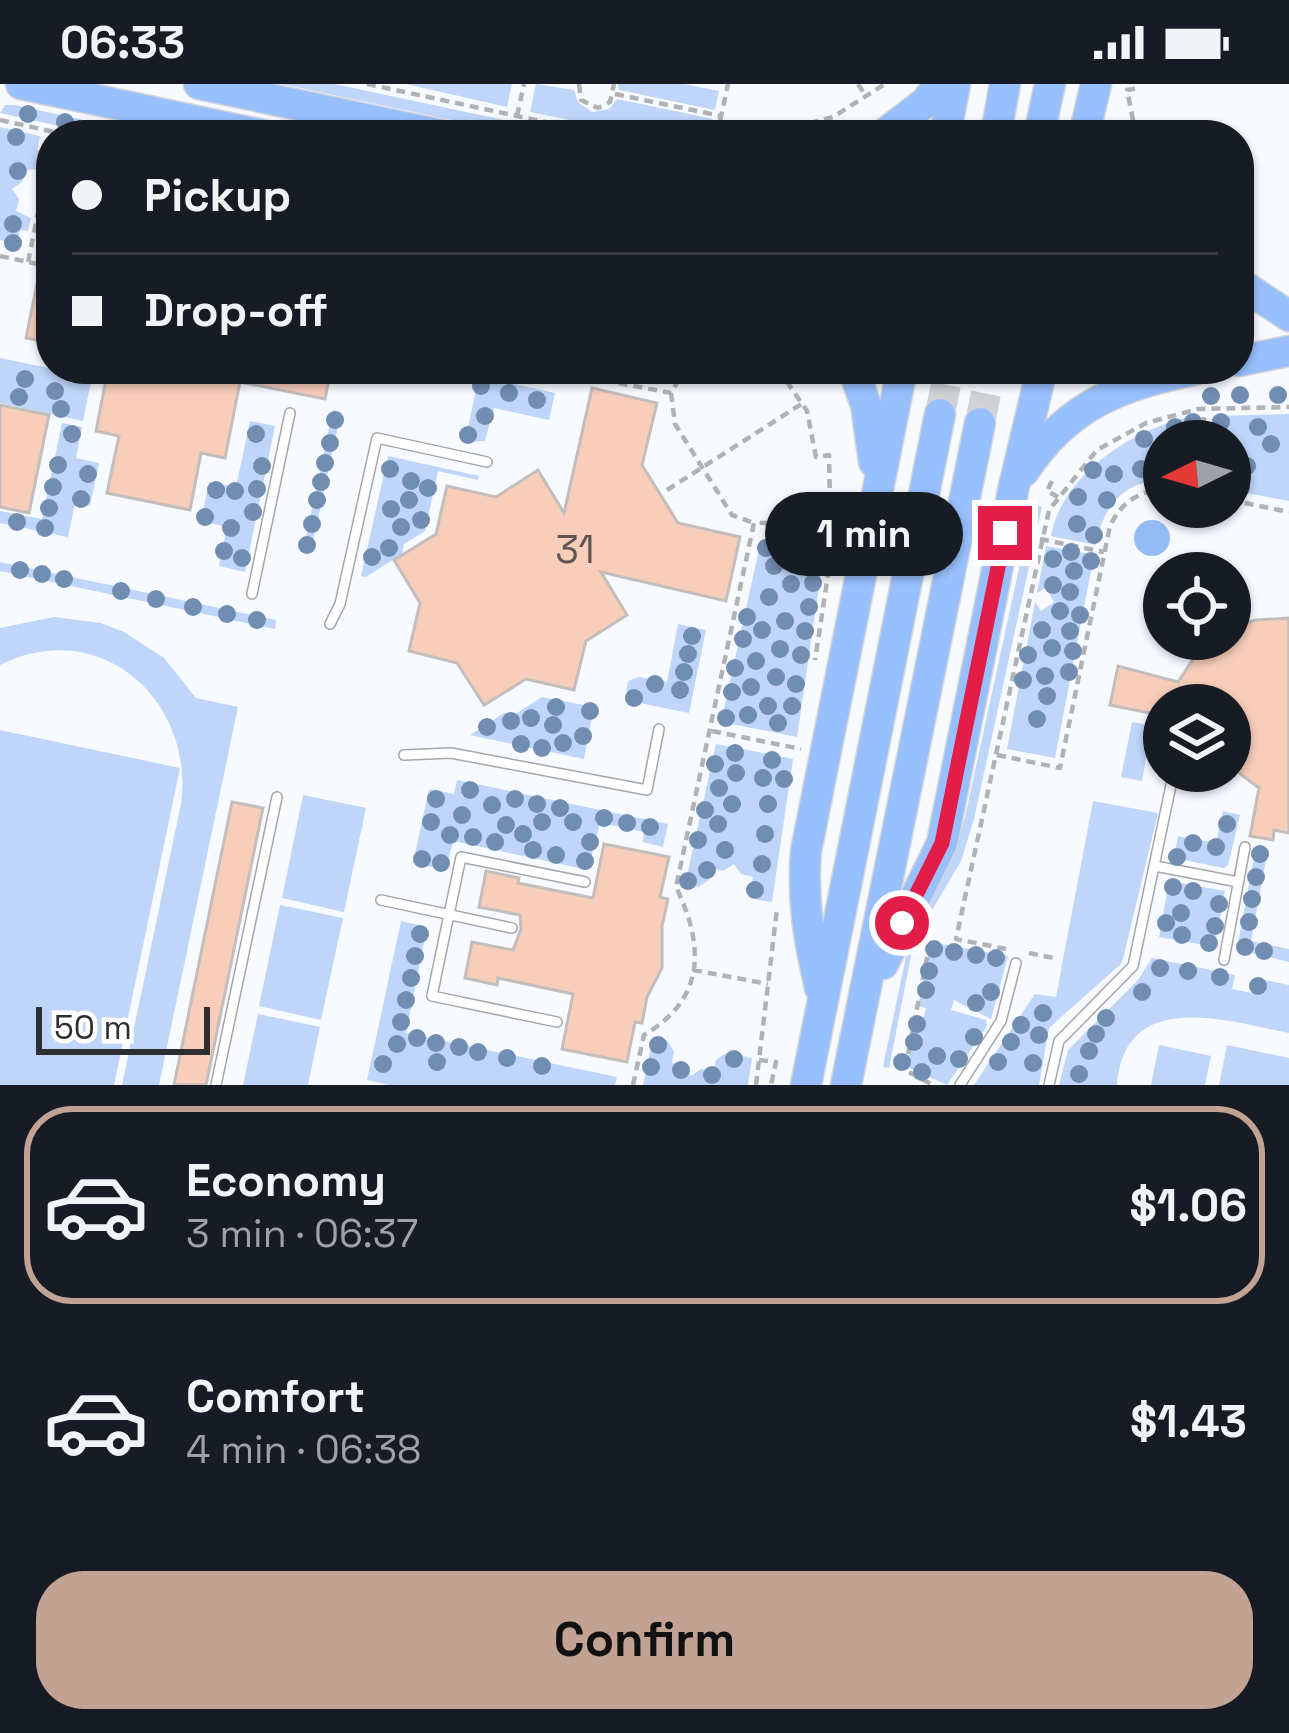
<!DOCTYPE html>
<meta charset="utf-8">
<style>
body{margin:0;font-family:"Space Grotesk",sans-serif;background:#242831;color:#f1f3f6;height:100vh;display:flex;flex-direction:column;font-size:45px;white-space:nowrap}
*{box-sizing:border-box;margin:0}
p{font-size:39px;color:#9ea1a6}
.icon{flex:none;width:66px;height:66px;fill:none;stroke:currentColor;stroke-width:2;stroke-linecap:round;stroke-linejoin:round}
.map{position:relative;height:1001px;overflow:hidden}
.details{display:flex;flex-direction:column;background:#171b24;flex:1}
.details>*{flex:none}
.banner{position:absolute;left:36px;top:36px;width:1218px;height:264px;border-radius:48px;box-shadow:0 3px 9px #0004;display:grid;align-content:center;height:264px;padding:0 36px;background:#171b24}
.needle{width:78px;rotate:265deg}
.controls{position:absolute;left:1143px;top:336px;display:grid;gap:24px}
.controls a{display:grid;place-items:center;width:108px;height:108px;border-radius:50%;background:#171b24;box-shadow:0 3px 9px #0004;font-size:60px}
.scale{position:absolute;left:36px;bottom:30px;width:174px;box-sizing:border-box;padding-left:12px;border:6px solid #2d2e2f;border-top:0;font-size:33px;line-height:42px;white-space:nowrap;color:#2d2e2f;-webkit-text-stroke:9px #fff;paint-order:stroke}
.end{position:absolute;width:54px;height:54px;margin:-27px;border:15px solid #e11d48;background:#fff;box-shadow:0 0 0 6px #fff}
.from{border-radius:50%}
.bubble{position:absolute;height:84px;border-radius:42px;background:#171b24;box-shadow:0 3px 9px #0004;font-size:39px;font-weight:700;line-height:84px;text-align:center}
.banner b{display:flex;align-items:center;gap:42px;height:114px;font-size:45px}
.banner b+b{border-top:3px solid #363941}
.banner i{width:30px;height:30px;background:#f1f3f6}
ul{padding:21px 0 0;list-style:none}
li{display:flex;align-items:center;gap:36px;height:198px;margin:0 24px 18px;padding:0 12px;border:6px solid transparent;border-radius:48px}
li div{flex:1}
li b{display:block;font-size:45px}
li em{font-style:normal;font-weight:700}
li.on{border-color:#c1a293}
li>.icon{width:108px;height:108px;stroke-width:1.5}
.action{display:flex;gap:24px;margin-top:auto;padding:24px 36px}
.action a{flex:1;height:138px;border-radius:48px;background:#c1a293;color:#111;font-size:48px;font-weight:700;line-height:138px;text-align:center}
.status{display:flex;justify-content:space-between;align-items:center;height:84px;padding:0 60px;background:#171b24;direction:ltr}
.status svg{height:33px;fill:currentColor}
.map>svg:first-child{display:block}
.green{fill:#bfd6fa}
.water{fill:#95bbf4}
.building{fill:#f8cdba;stroke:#c3bebc;stroke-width:3}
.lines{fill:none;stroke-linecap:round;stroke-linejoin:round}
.primary-tunnel{stroke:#cfd1d5;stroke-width:30;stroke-dasharray:30 15;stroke-linecap:butt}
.service-casing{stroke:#a4a6aa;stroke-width:12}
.primary-casing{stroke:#d5d5d5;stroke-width:33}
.path{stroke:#b0b2b5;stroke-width:4.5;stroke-dasharray:9 6;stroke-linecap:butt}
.service{stroke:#fff;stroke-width:9}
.primary{stroke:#98c0fe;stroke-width:30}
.tree{fill:#718db2}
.route{stroke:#e11d48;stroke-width:15}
.labels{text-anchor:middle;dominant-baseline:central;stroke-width:9;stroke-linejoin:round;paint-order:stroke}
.number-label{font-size:39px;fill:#605652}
</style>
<div class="status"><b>06:33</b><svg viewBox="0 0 49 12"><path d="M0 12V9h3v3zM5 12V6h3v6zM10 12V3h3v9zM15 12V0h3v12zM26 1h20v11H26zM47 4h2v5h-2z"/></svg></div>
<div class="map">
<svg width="1289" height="1001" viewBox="0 0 1289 1001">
<rect width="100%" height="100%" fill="#f7faff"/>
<path class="green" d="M281,0H334L551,46L649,51H523Z
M406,0H512L507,23Z
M536,0L574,6L578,18L592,28L609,25L617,15L713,35L711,46L590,40L530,28Z
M618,0H684L719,7L715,26L619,6Z
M5,21H15L151,51H100L0,29Z
M0,43L40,52L37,66L44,68L41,85L25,86L22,98L12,105L19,115L16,127L31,134L28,147L20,146L17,160L0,156Z
M0,274L92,293L83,337L0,319Z
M479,292L555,309L549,336L494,324L485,357L470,358L467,348Z
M333,326L341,328L311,467L303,466Z
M1289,330V417L1230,406V357H1208L1213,332Z
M1197,332L1194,357H1164V395C1123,398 1103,422 1096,461L1051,452C1062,389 1138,341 1197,332Z
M250,337L275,342L245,488L219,482L227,443L201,437L209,398L236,403Z
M62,339L82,343L76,374L99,379L90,422L75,419L68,453L0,439V427L42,435Z
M388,372L479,392L478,396L438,387L425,447L404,460L402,470L366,493L361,492Z
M1033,420L1042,423L974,735L961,777L914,857L889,984L883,983L911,848L953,773L965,733Z
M761,456L824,469L797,653L721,638Z
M1046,462L1094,471L1055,674L1007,665L1035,518L1041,527L1054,518L1046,504L1037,509Z
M0,478L276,536L275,545L0,487Z
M54,533L101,539L124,548L164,574L196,614L238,623L159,1001H122L181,720C195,616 100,531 0,581V544Z
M678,540L706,546L689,629L625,616L628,597L639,593L667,598Z
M542,613L594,623L584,675L470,651L504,629L514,631Z
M1132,638L1152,642L1142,697L1121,693Z
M0,646L180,684L114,1001H0Z
M716,660L793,675L772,818L758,816L751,805L753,793L741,790L734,780L723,787L711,784L709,796L698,803L685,801Z
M457,696L668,740L663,763L643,758L644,748L600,739L588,786L453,757L446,786L413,779L429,705L454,710Z
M303,711L366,724L344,828L282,814Z
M1093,717L1158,729L1122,879L1049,944L1039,1001H974L1035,910L1056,913Z
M1223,727L1240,731L1228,781L1224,784L1174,774L1178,752L1216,759Z
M1256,763L1264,767L1266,776L1251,857L1289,865V878L1237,865Z
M1169,797L1225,807L1216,854L1210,862L1159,853Z
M280,821L343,834L321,936L259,922Z
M401,837L427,843L406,949L617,993L615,1001H389L367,996Z
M931,858L1008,872L991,935L954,916L951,926L986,936L987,942L947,1001L907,983L916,934L923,935L926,924L918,922Z
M1152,874L1235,891L1232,905L1252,909L1256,894L1289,901V949C1227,937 1125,903 1117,1001H1059L1068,966L1138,896Z
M258,930L320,943L308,1001H243Z
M653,953L667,956L674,967L672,979L684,982L691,992L701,985L713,988L716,976L726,969L752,974L748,1001H643Z
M1159,961L1211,972L1205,1001H1151Z
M1227,961L1289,974V1001H1219Z"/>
<path class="water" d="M1134 454a18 18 0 1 1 36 0a18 18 0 1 1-36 0Z"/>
<path class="building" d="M42,175L51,176V259L26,254Z
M108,285H331L325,315L240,298L225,374L201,369L190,426L107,409L119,352L96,347Z
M592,304L657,319L642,381L678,439L740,453L726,517L601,488L627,531L586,557L574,606L526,595L484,621L457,579L409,567L420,519L394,476L436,450L447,402L496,413L538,386L564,429Z
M0,321L49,331L29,429L0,423Z
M1289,534V749L1274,746L1273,756L1250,752L1259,704L1239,689L1230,676V621H1164V632L1110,621L1118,582L1178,598L1204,559L1209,555H1230V543L1256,536Z
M232,718L263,724L206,1001H174Z
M604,760L669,773L660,813L668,815L662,842V884L647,913L642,939L635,938L627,978L562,965L573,910L498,894L497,901L465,894L472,858L513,866L521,845L520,831L479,823L486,787L519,794L518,799L593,814Z"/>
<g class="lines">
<path class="primary-tunnel" d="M940,330L949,285
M980,339L991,285"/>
<defs>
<path id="service" d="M252,510L290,329
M330,540L340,520L377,354L487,378
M404,671L451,669L647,706L659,645
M1155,782L1238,798
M381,816L512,844
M1224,876L1245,763
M557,938L432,912L461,773L585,798
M216,1001L277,713
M960,1001L1001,937L1016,879
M1049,1001L1059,957L1133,882L1174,687"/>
<path id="primary" d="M21,0L263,51
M199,0L441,51
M997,44L1005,0
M883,51L926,18L939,0
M945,51L955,0
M1039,51L1050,0
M1084,51L1096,0
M1239,199L1289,232
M1239,277L1289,267
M853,285L866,321L874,378
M1024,387C1068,320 1123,300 1198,285
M883,880L942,759L1014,402L1042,285
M820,904C809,857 802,815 806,767L902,285
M806,1001L940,330
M846,1001L980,339"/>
</defs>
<use href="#service" class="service-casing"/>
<use href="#primary" class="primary-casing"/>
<path class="path" d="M367,0L569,43L724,51
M579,0L581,16L598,24L610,18L614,0
M858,0L867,14
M615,10L721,32
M517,32L524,0
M0,36L68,51
M717,51L728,0
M766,51L833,33L885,0
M826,51L858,38
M1136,51L1127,6L1140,4
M0,172L51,183
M28,178L51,66
M545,285L671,309L685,285
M778,285L807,327L816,373L829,371L831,471L815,576
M671,309L675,340L732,431L754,439
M1201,357L1205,327
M1052,397L1047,407L1058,413
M667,406L803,319
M1230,416L1289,428
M1040,455L1104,468
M712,647L801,665
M997,671L1060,684L1110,442C1121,419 1138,407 1164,405
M930,858L905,986L933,1001
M1006,865L956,855L1049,426L1097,366L1146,339L1198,325L1289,323
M1029,869L1053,874
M693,886L768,900
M759,976L776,978L771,1001
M633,1001L644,951C705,915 705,863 676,803L754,439L830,438
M756,1001L777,825"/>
<use href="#service" class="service"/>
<use href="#primary" class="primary"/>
</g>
<g class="tree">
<circle cx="28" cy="30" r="9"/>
<circle cx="65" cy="38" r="9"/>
<circle cx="16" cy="53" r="9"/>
<circle cx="18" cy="87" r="9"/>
<circle cx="13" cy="140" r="9"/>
<circle cx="13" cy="159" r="9"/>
<circle cx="25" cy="295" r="9"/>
<circle cx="481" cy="302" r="9"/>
<circle cx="55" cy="307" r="9"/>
<circle cx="509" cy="309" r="9"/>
<circle cx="1240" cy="311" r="9"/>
<circle cx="1278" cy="311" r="9"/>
<circle cx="1211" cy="312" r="9"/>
<circle cx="19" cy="313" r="9"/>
<circle cx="537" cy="316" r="9"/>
<circle cx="61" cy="325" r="9"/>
<circle cx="485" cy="332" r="9"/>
<circle cx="335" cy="336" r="9"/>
<circle cx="1193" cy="338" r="9"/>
<circle cx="1221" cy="338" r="9"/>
<circle cx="1175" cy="343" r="9"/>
<circle cx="1258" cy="343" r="9"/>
<circle cx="72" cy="350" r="9"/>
<circle cx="256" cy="350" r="9"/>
<circle cx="468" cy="351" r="9"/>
<circle cx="1144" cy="355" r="9"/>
<circle cx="330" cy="359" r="9"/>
<circle cx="1271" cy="360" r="9"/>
<circle cx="325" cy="379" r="9"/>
<circle cx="58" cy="381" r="9"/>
<circle cx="262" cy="382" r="9"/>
<circle cx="1247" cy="382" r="9"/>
<circle cx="390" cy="385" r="9"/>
<circle cx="1141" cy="385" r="9"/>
<circle cx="1093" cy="386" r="9"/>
<circle cx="88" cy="390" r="9"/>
<circle cx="1114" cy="390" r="9"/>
<circle cx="411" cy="397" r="9"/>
<circle cx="321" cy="398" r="9"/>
<circle cx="53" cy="403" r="9"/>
<circle cx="428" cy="404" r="9"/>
<circle cx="1241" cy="404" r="9"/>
<circle cx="257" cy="405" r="9"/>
<circle cx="216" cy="406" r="9"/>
<circle cx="235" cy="407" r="9"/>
<circle cx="1078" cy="413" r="9"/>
<circle cx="81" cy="415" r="9"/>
<circle cx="317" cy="416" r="9"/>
<circle cx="409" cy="416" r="9"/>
<circle cx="1107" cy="416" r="9"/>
<circle cx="49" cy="424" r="9"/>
<circle cx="391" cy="425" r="9"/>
<circle cx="253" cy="428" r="9"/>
<circle cx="205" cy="433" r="9"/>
<circle cx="421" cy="436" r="9"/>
<circle cx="17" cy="438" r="9"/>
<circle cx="312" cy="440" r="9"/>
<circle cx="1077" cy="440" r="9"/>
<circle cx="401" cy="443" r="9"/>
<circle cx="45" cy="444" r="9"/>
<circle cx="231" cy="444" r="9"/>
<circle cx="1094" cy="451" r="9"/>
<circle cx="307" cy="461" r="9"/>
<circle cx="389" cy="464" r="9"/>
<circle cx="766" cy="464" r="9"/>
<circle cx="224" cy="467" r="9"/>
<circle cx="1071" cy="468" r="9"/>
<circle cx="798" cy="471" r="9"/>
<circle cx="372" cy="473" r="9"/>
<circle cx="242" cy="474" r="9"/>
<circle cx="817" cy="474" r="9"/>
<circle cx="1053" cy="475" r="9"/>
<circle cx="1091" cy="477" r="9"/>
<circle cx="774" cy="482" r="9"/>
<circle cx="20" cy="486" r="9"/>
<circle cx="1074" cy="487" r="9"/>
<circle cx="42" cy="490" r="9"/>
<circle cx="64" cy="495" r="9"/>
<circle cx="813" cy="499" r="9"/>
<circle cx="791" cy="500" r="9"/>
<circle cx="1053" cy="501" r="9"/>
<circle cx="121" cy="507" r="9"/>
<circle cx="1070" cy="508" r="9"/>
<circle cx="769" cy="513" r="9"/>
<circle cx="156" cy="515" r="9"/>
<circle cx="193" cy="523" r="9"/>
<circle cx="809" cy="523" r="9"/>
<circle cx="1060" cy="527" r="9"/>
<circle cx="227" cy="530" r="9"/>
<circle cx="1080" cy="531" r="9"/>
<circle cx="747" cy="533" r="9"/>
<circle cx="257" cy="536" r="9"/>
<circle cx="785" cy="537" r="9"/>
<circle cx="762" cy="546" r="9"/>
<circle cx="1042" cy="546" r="9"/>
<circle cx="805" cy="547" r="9"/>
<circle cx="1070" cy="547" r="9"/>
<circle cx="692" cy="552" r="9"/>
<circle cx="743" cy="555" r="9"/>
<circle cx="1052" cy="564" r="9"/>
<circle cx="780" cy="565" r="9"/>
<circle cx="1073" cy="567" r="9"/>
<circle cx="688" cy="570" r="9"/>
<circle cx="801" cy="571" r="9"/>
<circle cx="1028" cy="571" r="9"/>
<circle cx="756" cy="577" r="9"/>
<circle cx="735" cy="584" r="9"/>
<circle cx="684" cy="588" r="9"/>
<circle cx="1069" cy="588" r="9"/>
<circle cx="1045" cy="592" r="9"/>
<circle cx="776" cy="593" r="9"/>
<circle cx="1023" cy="596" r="9"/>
<circle cx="655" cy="600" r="9"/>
<circle cx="796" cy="600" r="9"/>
<circle cx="751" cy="603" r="9"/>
<circle cx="680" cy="606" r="9"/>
<circle cx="732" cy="608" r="9"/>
<circle cx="1047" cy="612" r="9"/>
<circle cx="634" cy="614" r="9"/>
<circle cx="768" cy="622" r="9"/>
<circle cx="792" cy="622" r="9"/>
<circle cx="556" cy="623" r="9"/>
<circle cx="590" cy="627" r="9"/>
<circle cx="748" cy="631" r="9"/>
<circle cx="531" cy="634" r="9"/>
<circle cx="726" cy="634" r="9"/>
<circle cx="1037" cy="635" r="9"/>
<circle cx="511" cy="637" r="9"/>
<circle cx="778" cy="639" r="9"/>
<circle cx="553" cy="641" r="9"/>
<circle cx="487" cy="643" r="9"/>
<circle cx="583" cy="652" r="9"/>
<circle cx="563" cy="659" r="9"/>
<circle cx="521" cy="660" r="9"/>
<circle cx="542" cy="664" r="9"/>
<circle cx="735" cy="669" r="9"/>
<circle cx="772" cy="676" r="9"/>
<circle cx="715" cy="680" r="9"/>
<circle cx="736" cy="689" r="9"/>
<circle cx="763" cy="694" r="9"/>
<circle cx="784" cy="695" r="9"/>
<circle cx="719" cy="704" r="9"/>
<circle cx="470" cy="706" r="9"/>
<circle cx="436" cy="715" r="9"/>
<circle cx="515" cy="715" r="9"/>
<circle cx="537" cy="720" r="9"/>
<circle cx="732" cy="720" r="9"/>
<circle cx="768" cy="720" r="9"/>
<circle cx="492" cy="721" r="9"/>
<circle cx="560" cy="724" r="9"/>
<circle cx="705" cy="726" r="9"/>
<circle cx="462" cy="731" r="9"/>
<circle cx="604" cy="734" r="9"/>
<circle cx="431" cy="738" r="9"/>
<circle cx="542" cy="738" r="9"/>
<circle cx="573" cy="738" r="9"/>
<circle cx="627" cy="739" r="9"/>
<circle cx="718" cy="740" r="9"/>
<circle cx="1227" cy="740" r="9"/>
<circle cx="506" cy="741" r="9"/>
<circle cx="650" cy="743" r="9"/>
<circle cx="523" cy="750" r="9"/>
<circle cx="765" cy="750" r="9"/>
<circle cx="450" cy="751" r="9"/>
<circle cx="473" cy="753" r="9"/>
<circle cx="698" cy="756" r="9"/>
<circle cx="495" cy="758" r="9"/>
<circle cx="590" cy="758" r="9"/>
<circle cx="1193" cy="759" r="9"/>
<circle cx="1216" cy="763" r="9"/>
<circle cx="533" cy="766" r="9"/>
<circle cx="725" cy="766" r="9"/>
<circle cx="1260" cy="770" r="9"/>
<circle cx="556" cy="771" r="9"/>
<circle cx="1177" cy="773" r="9"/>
<circle cx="422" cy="775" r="9"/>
<circle cx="585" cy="777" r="9"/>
<circle cx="441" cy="779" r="9"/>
<circle cx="762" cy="780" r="9"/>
<circle cx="707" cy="786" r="9"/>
<circle cx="1256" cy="793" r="9"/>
<circle cx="688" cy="797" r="9"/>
<circle cx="1173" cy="803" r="9"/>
<circle cx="755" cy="806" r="9"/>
<circle cx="1193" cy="807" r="9"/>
<circle cx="1252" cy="815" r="9"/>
<circle cx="1219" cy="820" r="9"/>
<circle cx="1181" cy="829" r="9"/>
<circle cx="1249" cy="838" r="9"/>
<circle cx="1166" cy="839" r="9"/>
<circle cx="1215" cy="842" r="9"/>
<circle cx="420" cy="850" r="9"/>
<circle cx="1182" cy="851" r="9"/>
<circle cx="1209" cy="859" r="9"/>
<circle cx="1245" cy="863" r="9"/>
<circle cx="934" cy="865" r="9"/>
<circle cx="1264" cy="867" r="9"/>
<circle cx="954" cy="868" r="9"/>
<circle cx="976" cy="871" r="9"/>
<circle cx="415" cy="872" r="9"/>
<circle cx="996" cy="874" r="9"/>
<circle cx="1160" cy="884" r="9"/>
<circle cx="929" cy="887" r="9"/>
<circle cx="1188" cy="887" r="9"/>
<circle cx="1220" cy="893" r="9"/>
<circle cx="411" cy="894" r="9"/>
<circle cx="1258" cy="902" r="9"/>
<circle cx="926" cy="906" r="9"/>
<circle cx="991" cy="908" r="9"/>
<circle cx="1142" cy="908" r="9"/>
<circle cx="406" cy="916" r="9"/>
<circle cx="976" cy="919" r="9"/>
<circle cx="1043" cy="929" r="9"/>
<circle cx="1106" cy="934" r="9"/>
<circle cx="401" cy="938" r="9"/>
<circle cx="917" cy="940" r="9"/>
<circle cx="1021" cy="941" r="9"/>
<circle cx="1096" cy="950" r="9"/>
<circle cx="1039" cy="951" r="9"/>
<circle cx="974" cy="953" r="9"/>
<circle cx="417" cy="954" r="9"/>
<circle cx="914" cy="958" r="9"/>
<circle cx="1011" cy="958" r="9"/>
<circle cx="436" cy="959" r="9"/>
<circle cx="397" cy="960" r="9"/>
<circle cx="658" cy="961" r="9"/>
<circle cx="459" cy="963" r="9"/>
<circle cx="1089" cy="967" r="9"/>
<circle cx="478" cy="968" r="9"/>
<circle cx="937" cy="972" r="9"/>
<circle cx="507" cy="974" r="9"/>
<circle cx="734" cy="975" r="9"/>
<circle cx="959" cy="975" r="9"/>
<circle cx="437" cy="978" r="9"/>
<circle cx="902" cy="978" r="9"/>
<circle cx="998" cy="978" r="9"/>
<circle cx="1033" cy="979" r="9"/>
<circle cx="383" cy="980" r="9"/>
<circle cx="542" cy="982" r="9"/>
<circle cx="651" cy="983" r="9"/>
<circle cx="681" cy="986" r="9"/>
<circle cx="922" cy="988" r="9"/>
<circle cx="1079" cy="990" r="9"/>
<circle cx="712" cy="991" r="9"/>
</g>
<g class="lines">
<path class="route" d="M902,839L942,759L1005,449"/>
</g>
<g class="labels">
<g class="number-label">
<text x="575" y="465">31</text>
</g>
</g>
</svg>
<div class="controls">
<a><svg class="needle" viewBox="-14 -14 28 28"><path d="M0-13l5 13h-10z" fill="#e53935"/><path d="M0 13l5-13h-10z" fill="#9ea1a6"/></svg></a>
<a><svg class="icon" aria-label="locate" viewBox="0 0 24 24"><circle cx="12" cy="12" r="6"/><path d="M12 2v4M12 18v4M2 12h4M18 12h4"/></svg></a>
<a><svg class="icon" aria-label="layers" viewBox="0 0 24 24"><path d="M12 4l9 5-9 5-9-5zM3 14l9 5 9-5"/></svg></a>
</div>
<div class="scale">50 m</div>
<i class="end from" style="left:902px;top:839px"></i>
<i class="end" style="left:1005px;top:449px"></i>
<div class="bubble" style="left:765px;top:408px;width:198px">1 min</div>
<div class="banner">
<b><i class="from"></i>Pickup</b>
<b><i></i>Drop-off</b>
</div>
</div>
<section class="details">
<ul>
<li class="on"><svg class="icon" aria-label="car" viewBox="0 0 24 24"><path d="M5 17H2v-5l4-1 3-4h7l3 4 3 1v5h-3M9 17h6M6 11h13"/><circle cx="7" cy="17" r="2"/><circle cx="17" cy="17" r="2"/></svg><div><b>Economy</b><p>3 min · 06:37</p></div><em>$1.06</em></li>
<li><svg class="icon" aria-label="car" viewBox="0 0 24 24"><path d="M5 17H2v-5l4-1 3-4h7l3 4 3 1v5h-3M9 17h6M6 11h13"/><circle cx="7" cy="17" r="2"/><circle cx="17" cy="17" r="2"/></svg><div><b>Comfort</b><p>4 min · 06:38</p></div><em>$1.43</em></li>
</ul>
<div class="action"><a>Confirm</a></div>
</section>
